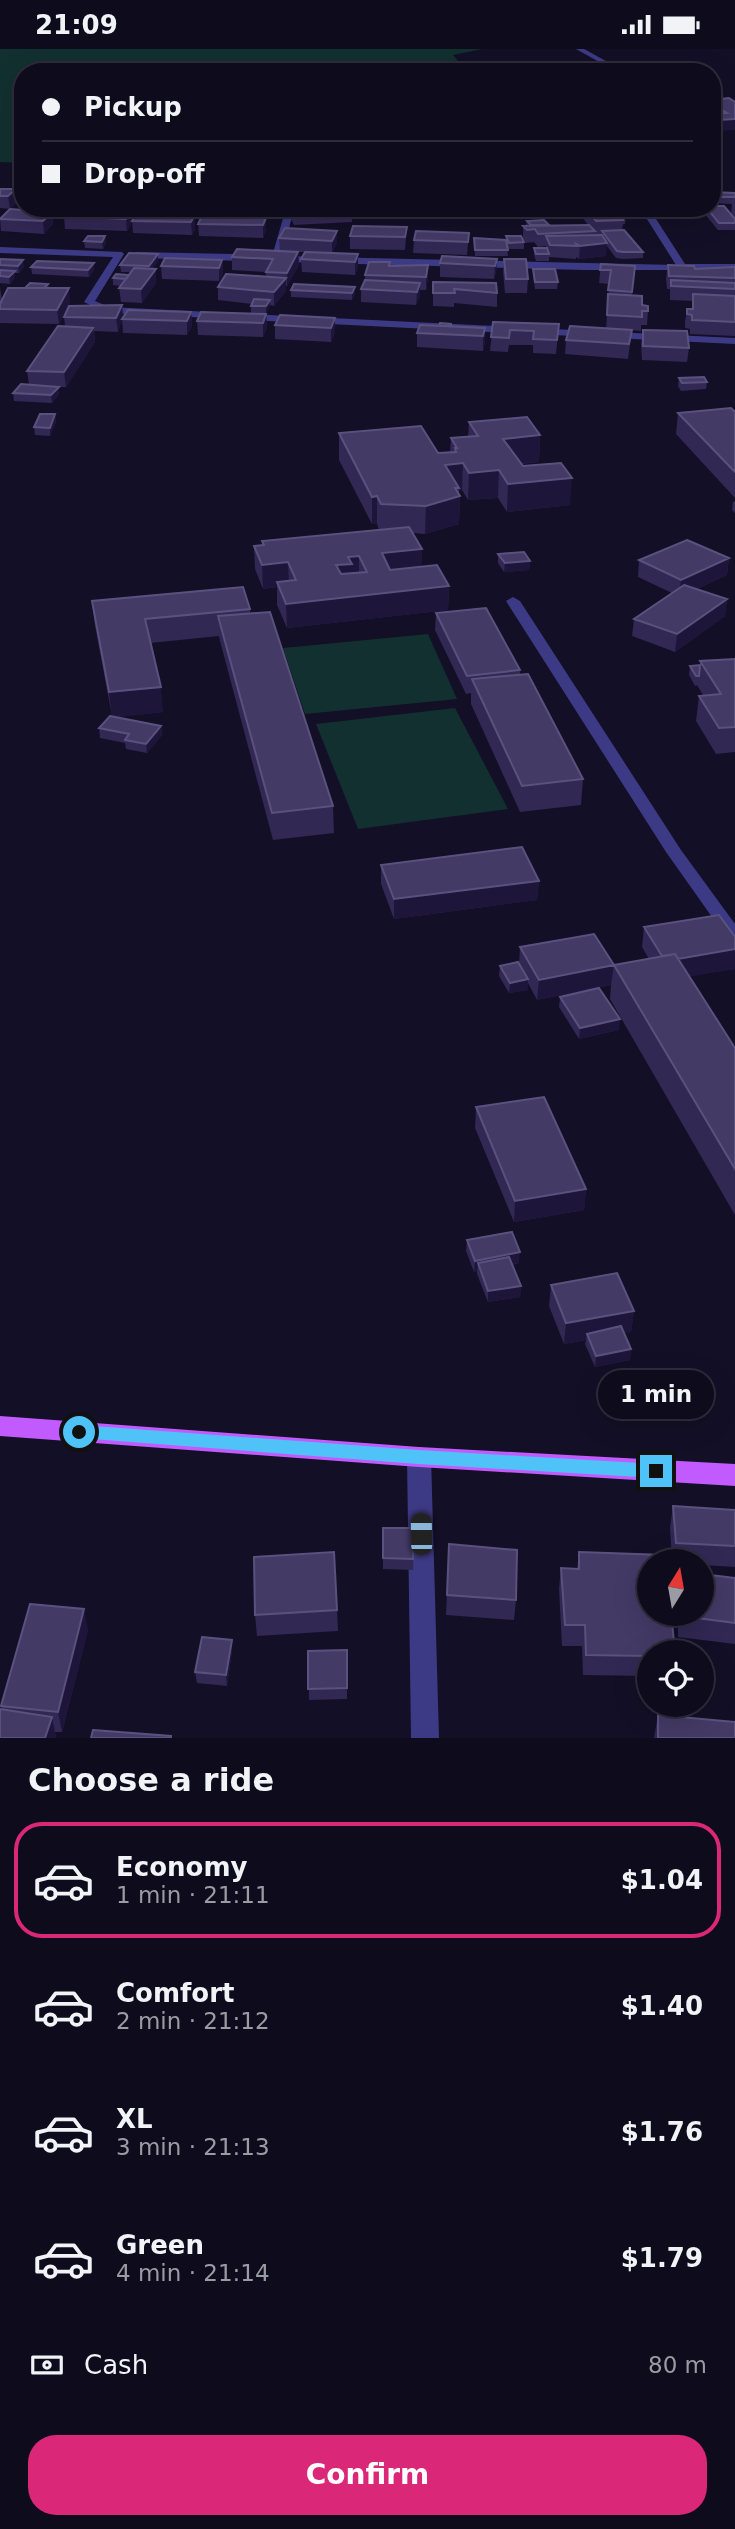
<!DOCTYPE html>
<meta charset="utf-8">
<style>
body{margin:0;font-family:"DejaVu Sans",sans-serif;background:#171425;color:#f1f3f6;height:100vh;display:flex;flex-direction:column;font-size:26px;white-space:nowrap}
*{box-sizing:border-box;margin:0}
p{font-size:23px;color:#9b9ba3}
.icon{flex:none;width:38px;height:38px;fill:none;stroke:currentColor;stroke-width:2;stroke-linecap:round;stroke-linejoin:round}
.map{position:relative;height:1689px;overflow:hidden}
.panel{display:flex;flex-direction:column;background:#0e0b1c;flex:1}
.panel>*{flex:none}
.banner{position:absolute;left:14px;top:14px;width:707px;height:154px;border-radius:28px;box-shadow:0 7px 28px #0002,0 0 0 2px #2e2b3b;display:grid;align-content:center;height:154px;padding:0 28px;background:#0e0b1c}
.needle{width:46px;rotate:11deg}
.buttons{position:absolute;left:637px;top:1500px;display:grid;gap:14px}
.buttons a{display:grid;place-items:center;width:77px;height:77px;border-radius:50%;background:#0e0b1c;box-shadow:0 7px 28px #0002,0 0 0 2px #2e2b3b;font-size:35px}
.end{position:absolute;width:32px;height:32px;margin:-16px;border:9px solid #4fc3f7;background:#111;box-shadow:0 0 0 4px #111}
.from{border-radius:50%}
.bubble{position:absolute;height:49px;border-radius:24px;background:#0e0b1c;box-shadow:0 7px 28px #0002,0 0 0 2px #2e2b3b;font-size:23px;font-weight:700;line-height:49px;text-align:center}
.car{position:absolute;width:21px;height:42px;margin:-21px -10px;border-radius:9px;box-shadow:0 0 5px 2px #0007;background:linear-gradient(#222 24%,#8ab4d8 0 40%,#222 0 76%,#8ab4d8 0 86%,#222 0)}
.banner b{display:flex;align-items:center;gap:24px;height:66px;font-size:26px}
.banner b+b{border-top:2px solid #2e2b3b}
.banner i{width:18px;height:18px;background:#f1f3f6}
ul{padding:0;list-style:none}
li{display:flex;align-items:center;gap:21px;height:116px;margin:0 14px 10px;padding:0 14px;border:4px solid transparent;border-radius:28px}
li div{flex:1}
li b{display:block;font-size:26px}
li em{font-style:normal;font-weight:700}
li.on{border-color:#db2777}
li>.icon{width:63px;height:63px;stroke-width:1.5}
h2{padding:0 28px;font-size:32px;line-height:84px}
.pay{display:flex;align-items:center;gap:18px;height:77px;padding:0 28px;font-size:26px}
.pay p{margin-inline-start:auto}
.button{display:flex;gap:14px;margin-top:auto;padding:14px 28px}
.button a{flex:1;height:80px;border-radius:28px;background:#db2777;color:#fff;font-size:28px;font-weight:700;line-height:80px;text-align:center}
.status{display:flex;justify-content:space-between;align-items:center;height:49px;padding:0 35px;background:#0e0b1c;direction:ltr}
.status svg{height:19px;fill:currentColor}
.map>svg:first-child{display:block}
.green{fill:#12302f}
.lines{fill:none;stroke-linecap:round;stroke-linejoin:round}
.minor{fill:#3d3a85;fill-rule:evenodd}
.major{fill:#c25bff;fill-rule:evenodd}
.wall{fill:#312854}
.shaded-wall{fill:#1d163a}
.building{fill:#433a66;stroke:#5a527e;stroke-width:2;fill-rule:evenodd}
.route{fill:#4fc3f7}
</style>
<div class="status"><b>21:09</b><svg viewBox="0 0 49 12"><path d="M0 12V9h3v3zM5 12V6h3v6zM10 12V3h3v9zM15 12V0h3v12zM26 1h20v11H26zM47 4h2v5h-2z"/></svg></div>
<div class="map">
<svg width="735" height="1689" viewBox="0 0 735 1689">
<rect width="100%" height="100%" fill="#130f26"/>
<path class="green" d="M0,0H482L453,6L467,23H23V114L0,113Z
M428,585L457,650L305,665L283,599Z
M455,659L508,760L358,780L316,675Z"/>
<g class="lines">
<path class="minor" d="M576,0H584L626,23H617Z
M0,144L23,145V151L0,150Z
M286,159H294L283,204L279,207L676,216L640,159H649L685,215H735V221H585L136,209L131,206L136,203L277,206L273,204Z
M0,198L122,203L124,205L95,252L109,258L735,289V295L107,264L84,253L113,208L0,204Z
M513,548L520,552L681,801L735,875V894L729,892L666,803L506,552Z
M419,1398L428,1401L431,1408L439,1689H411L407,1408L410,1401Z"/>
<path class="major" d="M0,1367L419,1398L735,1415V1437L419,1418L0,1387Z"/>
</g>
<path class="wall" d="M712,51L735,53L717,82L712,79Z
M0,140L17,153L10,160L0,159Z
M712,143L735,144V181H718L704,164L705,159H712L731,165L732,155L712,154Z
M31,159H74L73,161Z
M88,159H142L140,162H102L130,163L131,176L127,182L65,180L64,167L88,162Z
M208,159H268L264,169L266,181L263,189L199,187L198,175L208,167Z
M289,159H351L352,173L294,176L289,166Z
M409,159H462V166L411,167Z
M581,159H623L626,162L625,175H623L622,181L643,203V209L623,210L616,209L606,196V207L579,210L576,208V210L549,208V212H536L534,206V199H546V197L538,198L534,193L526,194L523,189V177H526L527,172L549,176H588L583,169V163Z
M657,159H691L690,161L659,162Z
M52,163L53,175L44,185L1,182L0,169Z
M194,167L195,180L192,186L133,184L132,172Z
M407,178L405,201L350,200V187Z
M337,182V194L332,204L358,205V218L355,226L302,223L301,210L305,203H298L299,216L287,237H286V242L274,257L270,256L266,265L251,264V257L252,255L218,251V238L266,228V223L232,221V208L280,202L279,189Z
M469,184L467,206L413,204L414,191Z
M105,187L106,194L103,200L85,199L84,192Z
M506,187L524,193V200H509L507,197L508,207H475L474,189L506,191Z
M158,205V212L152,220H156V234L142,254L121,253L119,239L121,237L113,236V229L129,226L131,223H121L120,216Z
M0,210L24,218L19,224H15V229L10,235L0,234Z
M497,210L496,223L494,230L440,228V214Z
M504,210L528,230L527,244H505L503,223Z
M222,211L223,224L219,232L162,230L161,217Z
M94,214V221L89,228L32,225L31,218Z
M601,215L635,217L632,246L648,262L647,276H641V282L632,281L628,310L565,305L566,291L606,280L609,235L599,234Z
M428,216V229L426,241H420V247L416,256L361,253V240L365,231V226L390,217Z
M668,216L695,220L735,218V287L690,285V280L685,279V273L687,260H692L693,252L670,251V240H667L666,229Z
M533,220L558,233L557,240H535L533,227Z
M433,233L497,244V258L454,254V258L433,257Z
M48,235L49,239L70,253L59,275L0,274V238L2,252L25,239Z
M355,238V245L352,251L291,248V241Z
M122,256L123,269L191,263L192,277L187,286L123,284L122,270L118,283L94,282L95,293L66,338H59V345L52,354L14,352L13,344L29,336L27,322L65,277L64,268Z
M266,265L267,279L263,288L198,286L197,272Z
M335,269V283L331,293L275,290V276Z
M493,273L559,275L556,305L533,304V296H509L508,303L490,302Z
M451,277L485,279V293L483,302L417,298V284Z
M643,281L689,299L687,313L642,311L641,295Z
M679,329L707,333L706,340L681,342L678,337Z
M735,363V449L676,385L678,364Z
M55,365L56,373L50,387L35,386L34,378Z
M469,373L540,386L539,413L521,415L570,456L507,463L498,449L468,451L462,441L459,442V445L460,447L459,475L425,485L413,484L422,500L421,518L449,537L448,561L287,579L277,556V538L263,540L255,520L254,497L262,496V492L379,481L377,475H372L339,411V384L438,404L450,403L451,389L468,388Z
M735,452V464L732,461L733,453Z
M498,505L530,512L529,521L504,523L498,514Z
M729,509L727,526L697,540L727,550L725,567L675,603L632,587L634,570L672,544L638,528L639,511Z
M92,552L250,560V564L333,757L334,784L273,791L220,592L219,587L150,594L163,663L117,668L161,677L162,686L147,704L126,700L125,694L100,689L99,679L112,667L95,577Z
M436,564L520,621V626L583,730L581,756L520,763L471,655V644L466,645L435,581Z
M735,610V703L716,705L696,672L699,647L703,646L697,636L695,637L689,626L690,617L700,616V612Z
M381,816L539,832L537,851L394,870L381,835Z
M644,878L735,920L689,927L735,999V1166L610,950L611,936L537,951L528,934V941L509,944L499,927L500,917L519,915L520,898L614,916L649,910L642,898Z
M560,948L619,981L579,990L559,958Z
M476,1058L586,1140L584,1161L514,1173L475,1079Z
M467,1191L519,1214L512,1216L521,1237L520,1248L488,1253L477,1225V1222L474,1223L466,1202Z
M551,1236L634,1262L631,1283L624,1284L631,1300L630,1311L595,1318L585,1295L586,1291L564,1295L549,1257Z
M673,1457L735,1461V1518L702,1516V1512H672L670,1478Z
M383,1479H414L413,1521L383,1520Z
M449,1495L516,1551L514,1571L446,1566Z
M579,1503L649,1603V1627L583,1626L582,1597H562L559,1540L561,1519L577,1520Z
M735,1529V1595L678,1588V1564H702Z
M337,1561L338,1582L257,1587L255,1566Z
M88,1581L62,1683H55L56,1689H0L2,1660L1,1657Z
M232,1591V1602L227,1637L197,1634L195,1623Z
M347,1601V1650L309,1651L308,1602Z
M658,1666L735,1689H654Z"/>
<path class="shaded-wall" d="M735,70V81L717,82L718,71Z
M16,140L17,153L10,160L8,147Z
M263,159H268L263,171Z
M52,163L53,175L44,185L43,172Z
M130,163L131,176L127,182L126,170Z
M194,167L195,180L192,186L191,173Z
M266,169V181L263,189V176Z
M337,182V194L332,205V192Z
M105,187L106,194L103,200L102,193Z
M607,194L606,207L579,210L580,197Z
M298,203L299,216L287,237V224Z
M158,205V212L150,224L149,217Z
M358,205V218L355,226V213Z
M497,210L496,223L494,230L495,217Z
M23,211L24,218L19,224L18,217Z
M222,211L223,224L219,232V219Z
M94,214V221L89,228L88,221Z
M428,216V229L426,241V228Z
M156,220V234L142,254L141,240Z
M15,222V229L10,235L9,228Z
M286,229V242L274,257V243Z
M420,234V247L416,256L417,243Z
M355,238V245L352,251V244Z
M69,239L70,253L59,275L57,261Z
M270,251V258L266,265V257Z
M122,256L123,269L118,283L116,269Z
M191,263L192,277L187,286V272Z
M266,265L267,279L263,288V274Z
M335,269V283L331,293V279Z
M93,279L95,293L66,338L64,323Z
M485,279V293L483,302V287Z
M59,338V345L52,354L51,346Z
M55,365L56,373L50,387V379Z
M540,386L539,413L502,416L503,390Z
M463,414L462,441L459,442V439L445,416Z
M499,421L498,449L468,451L469,424Z
M572,429L570,456L507,463L508,435Z
M377,447V475H372V448Z
M460,447L459,475L425,485L426,457Z
M422,500L421,523L382,528V504Z
M359,507V531L337,540L336,516L348,508Z
M729,509L727,526L679,548L681,531Z
M530,512L529,521L504,523L505,514Z
M288,513L289,537L277,533V538L263,540L262,516Z
M449,537L448,561L287,579L286,555Z
M727,550L725,567L675,603L677,585Z
M161,638L163,663L112,669L109,643Z
M161,677L162,686L147,704L146,695Z
M539,832L537,851L394,870V850Z
M735,900V920L663,932L665,912Z
M614,916L611,936L537,951L539,931Z
M528,930V941L509,944L510,934Z
M620,970L619,981L579,990L580,979Z
M586,1140L584,1161L514,1173L515,1152Z
M520,1203L519,1214L481,1221L478,1214L477,1222L474,1223L475,1212Z
M521,1237L520,1248L488,1253V1242Z
M634,1262L631,1283L589,1291L587,1285L586,1291L564,1295L566,1274Z
M631,1300L630,1311L595,1318L596,1307Z
M84,1560L88,1581L62,1683L58,1663Z
M232,1591V1602L227,1637L226,1626Z
M52,1668L56,1689H45Z"/>
<path class="building" d="M729,49L735,53V70L718,71L712,67V65L727,64L712,55V51Z
M0,140H16L8,147H0Z
M712,143L735,144V148H712Z
M712,157H724L735,170V174H719L707,159H712Z
M292,159H351L352,160L294,163Z
M411,159H462L411,160Z
M586,159H623L626,162L617,163L623,171L596,172Z
M10,160L52,163L43,172L0,170Z
M69,161L130,163L126,170L64,167Z
M136,166L194,167L191,173L132,172Z
M202,167L266,169L263,176L198,175Z
M544,171L549,176H531L527,172Z
M589,176L595,182L538,185L535,180L527,181L523,177Z
M353,177L407,178L405,188L350,187Z
M285,179L337,182L332,192L279,189Z
M624,181L643,203H623L617,202L602,182Z
M416,182L469,184L468,193L414,191Z
M602,186L607,194L580,197L576,195L577,197L550,196L546,187Z
M88,187H105L102,193L84,192Z
M506,187H521L524,193L509,194Z
M474,189L506,191L508,201H475Z
M534,199H547L549,205H536Z
M237,200L298,203L287,224L266,223L273,210L232,208Z
M305,203L358,205L355,213L301,210Z
M129,204L158,205L149,217L120,216Z
M442,207L497,210L495,217L440,214Z
M165,209L222,211L219,219L161,217Z
M0,210L23,211L18,217L0,216Z
M504,210H526L528,230H506Z
M37,212L94,214L88,221L31,218Z
M369,213H390L389,217L428,216L426,228L365,226Z
M601,215L635,217L632,243L608,241L611,221H600Z
M668,216L694,217L695,220L735,218V229L669,227Z
M134,219L156,220L141,240L119,239Z
M533,220H555L558,233H535Z
M0,221L15,222L9,228L0,227Z
M116,225L129,226L126,230L113,229Z
M226,225L286,229L274,243L218,238Z
M365,231L420,234L417,243L361,240Z
M671,231L735,234V240L671,237Z
M433,233L496,234L497,244L454,240L455,244H433Z
M30,234L48,235L44,239H25Z
M294,235L355,238L352,244L291,241Z
M8,239H69L57,261L0,260V255Z
M608,245L642,247V256L648,257V262H642V268L607,266Z
M693,245L735,247V273L692,271V266L687,265V260H693Z
M254,250L270,251L266,257H251Z
M122,256L116,269L64,268L69,257Z
M128,261L191,263L187,272L122,270Z
M201,263L266,265L263,274L197,272Z
M280,266L335,269L331,279L275,276Z
M493,273L559,275L557,291L533,290L534,282L510,281L509,289L491,288Z
M440,274L451,275V277H439Z
M420,276L485,279L483,287L417,284Z
M58,277L93,279L64,323L27,322Z
M570,277L632,281L629,295L566,291Z
M643,281L687,282L689,299L643,297Z
M704,328L707,333L682,334L679,329Z
M21,335L59,338L51,346L13,344Z
M731,359L735,363V423L678,364Z
M40,365H55L50,379L34,378Z
M527,368L540,386L503,390L523,417L561,414L572,429L508,435L499,421L469,424L463,414L445,416L459,439H455L460,447L426,457L381,455L377,447L372,448L339,384L421,377L438,404L456,403L455,399H457L451,389L478,387L469,373Z
M409,478L422,500L382,504L390,521L437,516L449,537L286,555L277,533L296,531L288,513L262,516L254,497L264,496L262,492ZM359,507L367,523L341,525L336,516L352,515L348,508Z
M687,491L729,509L681,531L639,511Z
M524,503L530,512L505,514L498,505Z
M684,536L727,550L677,585L634,570Z
M243,538L250,560L145,570L161,638L109,643L92,552Z
M486,559L520,621L467,627L436,564Z
M270,563L333,757L272,764L218,567Z
M735,610V678L719,679L699,647L721,645L700,612Z
M700,616L699,627H696L690,617Z
M528,625L583,730L522,737L472,630Z
M110,667L161,677L146,695L125,691L129,685L99,679Z
M522,798L539,832L394,850L381,816Z
M719,866L735,888V900L678,910L675,905L662,907L644,878Z
M594,885L614,916L539,931L520,898Z
M675,905L735,999V1120L614,916Z
M518,913L528,930L510,934L500,917Z
M599,939L620,970L580,979L560,948Z
M544,1048L586,1140L515,1152L476,1058Z
M512,1183L520,1203L475,1212L467,1191Z
M509,1208L521,1237L488,1242L478,1214Z
M617,1224L634,1262L566,1274L551,1236Z
M621,1277L631,1300L596,1307L587,1285Z
M673,1457L735,1461V1497L676,1494Z
M383,1479H414L413,1510L383,1509Z
M449,1495L517,1501L516,1551L447,1546Z
M334,1503L337,1561L255,1566L254,1508Z
M579,1503L664,1506L665,1512H649V1564H671L675,1603H649V1607L586,1606L585,1576H565L561,1519L579,1520Z
M702,1525L735,1529V1574L682,1567V1564H702Z
M30,1555L84,1560L58,1663L1,1657Z
M202,1588L232,1591L226,1626L195,1623Z
M347,1601V1639L308,1640V1602Z
M0,1660L52,1668L45,1689H0Z
M658,1666L735,1673V1689H658Z
M93,1681L171,1687V1689H91Z"/>
<path class="route" d="M79,1376L419,1401L656,1415L662,1417L664,1422L662,1427L656,1429L419,1415L79,1389L73,1388L71,1383L73,1378Z"/>
</svg>
<div class="buttons">
<a><svg class="needle" viewBox="-14 -14 28 28"><path d="M0-13l5 13h-10z" fill="#e53935"/><path d="M0 13l5-13h-10z" fill="#9b9ba3"/></svg></a>
<a><svg class="icon" aria-label="locate" viewBox="0 0 24 24"><circle cx="12" cy="12" r="6"/><path d="M12 2v4M12 18v4M2 12h4M18 12h4"/></svg></a>
</div>
<i class="end from" style="left:79px;top:1383px"></i>
<i class="end" style="left:656px;top:1422px"></i>
<div class="bubble" style="left:598px;top:1321px;width:116px">1 min</div>
<i class="car" style="left:421px;top:1485px;rotate:359deg"></i>
<div class="banner">
<b><i class="from"></i>Pickup</b>
<b><i></i>Drop-off</b>
</div>
</div>
<section class="panel">
<h2>Choose a ride</h2>
<ul>
<li class="on"><svg class="icon" aria-label="car" viewBox="0 0 24 24"><path d="M5 17H2v-5l4-1 3-4h7l3 4 3 1v5h-3M9 17h6M6 11h13"/><circle cx="7" cy="17" r="2"/><circle cx="17" cy="17" r="2"/></svg><div><b>Economy</b><p>1 min · 21:11</p></div><em>$1.04</em></li>
<li><svg class="icon" aria-label="car" viewBox="0 0 24 24"><path d="M5 17H2v-5l4-1 3-4h7l3 4 3 1v5h-3M9 17h6M6 11h13"/><circle cx="7" cy="17" r="2"/><circle cx="17" cy="17" r="2"/></svg><div><b>Comfort</b><p>2 min · 21:12</p></div><em>$1.40</em></li>
<li><svg class="icon" aria-label="car" viewBox="0 0 24 24"><path d="M5 17H2v-5l4-1 3-4h7l3 4 3 1v5h-3M9 17h6M6 11h13"/><circle cx="7" cy="17" r="2"/><circle cx="17" cy="17" r="2"/></svg><div><b>XL</b><p>3 min · 21:13</p></div><em>$1.76</em></li>
<li><svg class="icon" aria-label="car" viewBox="0 0 24 24"><path d="M5 17H2v-5l4-1 3-4h7l3 4 3 1v5h-3M9 17h6M6 11h13"/><circle cx="7" cy="17" r="2"/><circle cx="17" cy="17" r="2"/></svg><div><b>Green</b><p>4 min · 21:14</p></div><em>$1.79</em></li>
</ul>
<div class="pay"><svg class="icon" aria-label="cash" viewBox="0 0 24 24"><path d="M3 7h18v10H3z"/><circle cx="12" cy="12" r="2"/></svg>Cash<p>80 m</p></div>
<div class="button"><a>Confirm</a></div>
</section>
